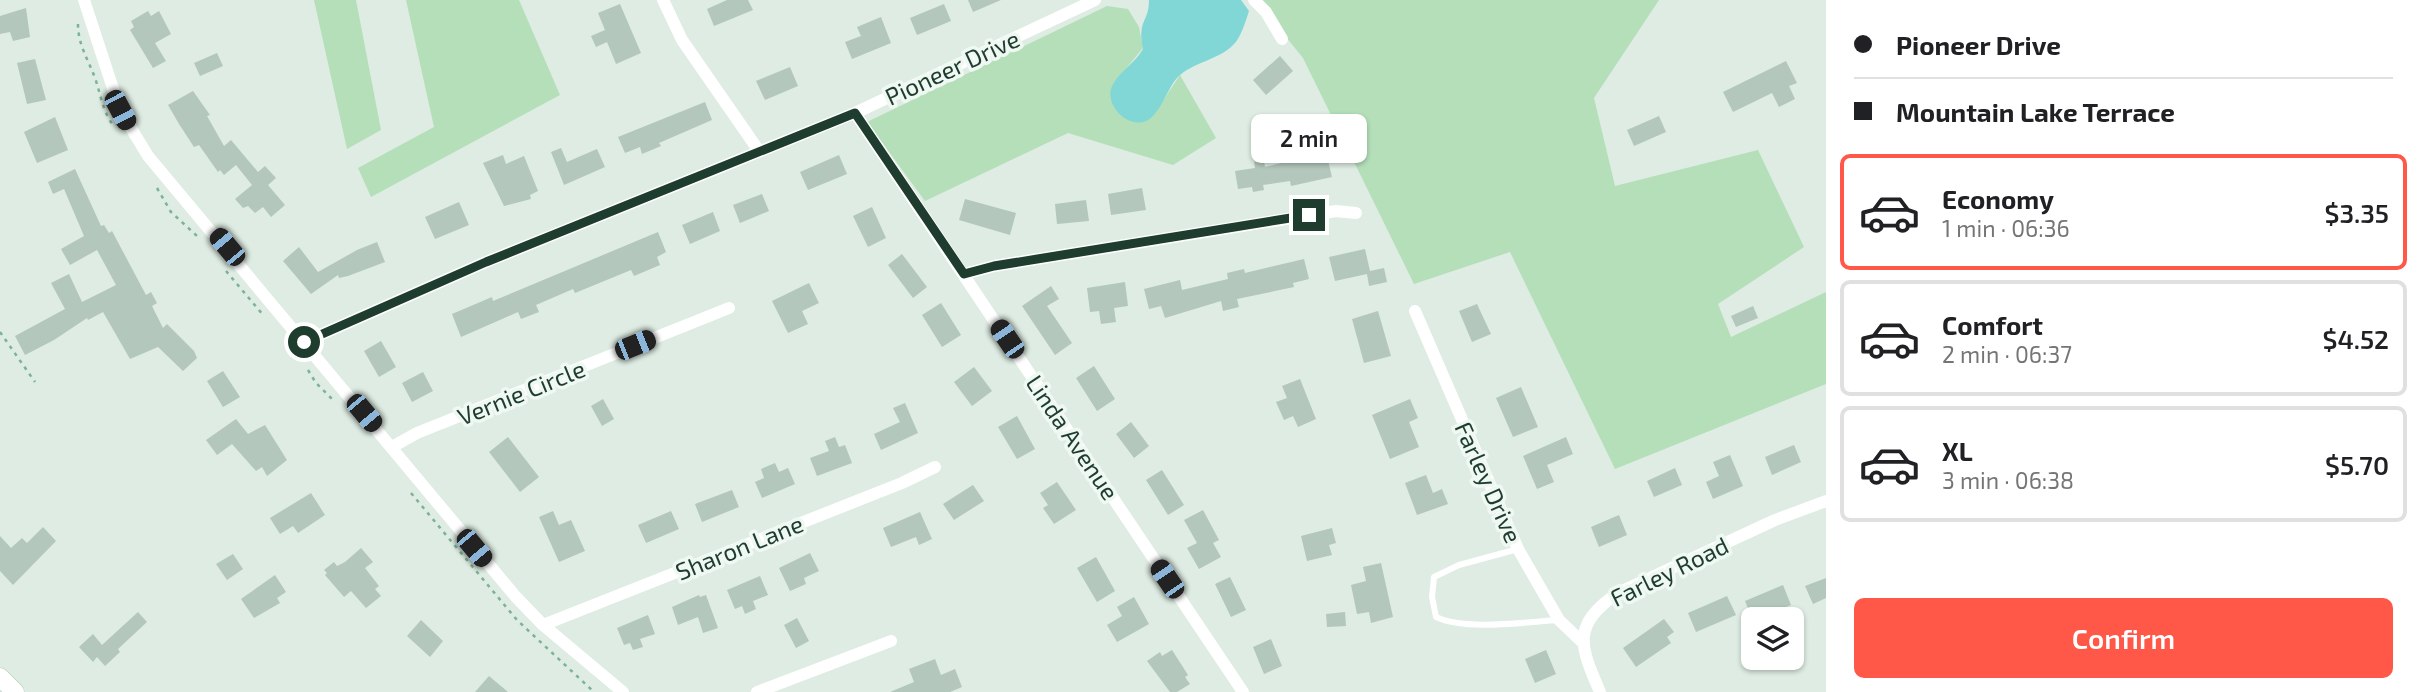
<!DOCTYPE html>
<meta charset="utf-8">
<style>
body{margin:0;font-family:"Exo 2",sans-serif;background:#f2f2f2;color:#202124;height:100vh;display:flex;flex-direction:column;font-size:26px;white-space:nowrap}
*{box-sizing:border-box;margin:0}
p{font-size:23px;color:#757577}
.icon{flex:none;width:38px;height:38px;fill:none;stroke:currentColor;stroke-width:2;stroke-linecap:round;stroke-linejoin:round}
.map{position:relative;flex:1;overflow:hidden}
.sheet{display:flex;flex-direction:column;background:#fff;width:595px}
.sheet>*{flex:none}
.guide{display:grid;align-content:center;height:154px;padding:0 28px;background:#fff}
.controls{position:absolute;left:1741px;top:607px;display:grid;gap:14px}
.controls a{display:grid;place-items:center;width:63px;height:63px;border-radius:10px;background:#fff;box-shadow:0 2px 5px #0004;font-size:35px}
.end{position:absolute;width:32px;height:32px;margin:-16px;border:9px solid #1e3d2f;background:#fff;box-shadow:0 0 0 4px #fff}
.from{border-radius:50%}
.bubble{position:absolute;height:49px;border-radius:10px;background:#fff;box-shadow:0 2px 5px #0004;font-size:23px;font-weight:600;line-height:49px;text-align:center}
.car{position:absolute;width:21px;height:42px;margin:-21px -10px;border-radius:9px;box-shadow:0 0 5px 2px #0007;background:linear-gradient(#222 24%,#8ab4d8 0 40%,#222 0 76%,#8ab4d8 0 86%,#222 0)}
.guide b{display:flex;align-items:center;gap:24px;height:66px;font-size:26px}
.guide b+b{border-top:2px solid #e0e0e0}
.guide i{width:18px;height:18px;background:#202124}
ul{padding:0;list-style:none}
li{display:flex;align-items:center;gap:21px;height:116px;margin:0 14px 10px;padding:0 14px;border:4px solid #e0e0e0;border-radius:10px}
li div{flex:1}
li b{display:block;font-size:26px}
li em{font-style:normal;font-weight:600}
li.current{border-color:#ff5849}
li>.icon{width:63px;height:63px;stroke-width:1.5}
.action{display:flex;gap:14px;margin-top:auto;padding:14px 28px}
.action a{flex:1;height:80px;border-radius:10px;background:#ff5849;color:#fff;font-size:28px;font-weight:600;line-height:80px;text-align:center}
main{display:flex;flex:1;min-height:0}
.map>svg:first-child{display:block}
.green{fill:#b4dfb9}
.water{fill:#80d7d6}
.building{fill:#b3c7bc}
.lines{fill:none;stroke-linecap:round;stroke-linejoin:round}
.secondary-casing{stroke:#b0ccbe;stroke-width:19}
.path{stroke:#7bb398;stroke-width:2.5;stroke-dasharray:3.5 5;stroke-linecap:butt}
.lane{stroke:#fff;stroke-width:6}
.street{stroke:#fff;stroke-width:12}
.secondary{stroke:#fff;stroke-width:18}
.route{stroke:#1e3d2f;stroke-width:9}
.labels{text-anchor:middle;dominant-baseline:central;stroke-width:7;stroke-linejoin:round;paint-order:stroke}
.street-label{font-size:24px;fill:#1e3d2f;stroke:#eff8f2}
</style>
<main>
<div class="map">
<svg width="1826" height="692" viewBox="0 0 1826 692">
<rect width="100%" height="100%" fill="#deece3"/>
<path class="green" d="M314,0H356L381,130L347,149Z
M406,0H519L560,95L371,197L358,168L434,127Z
M1256,0H1659L1594,98L1615,186L1758,150L1804,247L1718,304L1731,337L1826,292V384L1615,469L1510,252L1414,284L1303,58Z
M1107,6L1128,9L1139,27L1143,48L1113,84L1154,114L1180,75L1216,138L1173,165L1068,133L925,201L867,122Z"/>
<path class="water" d="M1149,0H1241L1249,11C1246,20 1241,38 1233,45C1219,60 1192,62 1177,78C1167,89 1160,115 1146,121C1127,129 1104,104 1112,86C1118,73 1136,62 1143,49C1137,19 1149,23 1149,0Z"/>
<path class="building" d="M727,0H748L753,10L714,26L707,9Z
M968,0H1001L973,12Z
M620,4L641,53L616,64L607,42L596,47L591,36L605,30L598,13Z
M944,4L951,21L917,35L910,18Z
M26,8L30,37L13,41L10,32L0,34V16Z
M148,11L151,16L159,11L171,34L155,43L166,61L153,68L130,30L134,27L131,21Z
M881,17L891,43L852,59L845,42L861,36L857,27Z
M217,53L223,66L200,76L194,63Z
M1280,56L1293,71L1266,95L1253,80Z
M35,59L46,100L27,104L17,63Z
M1786,61L1797,83L1789,86L1795,99L1779,107L1772,93L1733,112L1723,92Z
M790,67L798,86L765,100L756,81Z
M193,91L210,115L207,116L224,146L231,140L258,172L265,166L276,178L268,185L285,205L271,217L263,207L255,213L248,206L243,208L235,199L252,185L236,165L224,175L220,170L218,172L199,145L194,147L179,124L168,105Z
M705,102L712,120L659,143L661,146L642,154L640,147L625,153L618,137Z
M1659,116L1666,132L1634,146L1627,130Z
M55,117L68,150L37,163L24,132Z
M561,148L567,162L597,149L605,167L564,185L551,152Z
M1326,152L1332,177L1291,186L1290,181L1263,185L1264,190L1253,192L1252,187L1238,189L1235,171L1255,168L1254,162L1264,161L1265,167Z
M503,155L506,164L524,156L538,191L530,195L531,199L504,206L483,163Z
M839,155L847,174L808,190L800,172Z
M75,169L101,226L104,225L109,233L112,231L146,295L151,292L157,303L152,306L163,328L167,324L194,351L197,358L183,371L158,347L130,359L103,312L88,320L87,318L54,340L25,355L15,336L65,309L51,283L69,274L82,302L116,285L97,250L70,265L61,249L84,236L64,189L53,194L48,182Z
M1142,188L1146,210L1111,215L1108,194Z
M762,194L769,211L740,223L733,205Z
M965,199L1016,213L1010,235L959,220Z
M1086,200L1089,221L1057,224L1055,204Z
M459,202L469,225L435,239L425,217Z
M872,207L886,238L868,247L853,216Z
M713,212L720,231L690,244L682,225Z
M658,232L666,252L657,257L660,265L634,276L631,270L575,293L573,289L536,305L539,312L521,319L518,312L461,337L452,314L492,297L493,301Z
M377,242L385,262L348,276L339,278L338,275L311,294L283,261L299,247L318,272L357,250Z
M1365,249L1370,271L1384,268L1387,282L1369,286L1367,274L1335,281L1329,257Z
M902,254L927,287L913,298L888,265Z
M1304,259L1309,279L1293,283L1294,287L1237,299L1239,307L1223,311L1221,301L1165,318L1161,306L1149,309L1144,289L1180,280L1182,290L1228,279L1227,273L1244,269L1245,273Z
M1125,282L1128,306L1114,308L1116,322L1101,324L1099,311L1090,312L1087,288Z
M809,283L819,303L802,311L808,324L788,333L772,301Z
M1051,286L1059,299L1047,306L1072,343L1055,355L1022,306Z
M941,303L961,335L942,347L922,315Z
M1477,304L1491,334L1472,342L1459,311Z
M1753,306L1758,318L1736,327L1731,316Z
M1378,311L1391,356L1364,363L1352,319Z
M381,341L396,367L379,377L364,351Z
M1094,366L1115,399L1097,411L1076,378Z
M974,367L992,391L972,406L954,382Z
M223,371L240,397L223,407L207,381Z
M423,372L433,391L412,402L402,383Z
M1300,379L1316,419L1298,427L1293,416L1284,420L1276,402L1287,398L1282,386Z
M1521,387L1538,427L1513,437L1496,398Z
M603,399L614,419L602,426L591,406Z
M1410,399L1418,418L1409,422L1419,447L1390,459L1372,415Z
M905,403L918,433L881,450L874,434L900,422L893,408Z
M1017,416L1035,449L1017,459L998,427Z
M236,419L248,434L265,425L287,460L267,476L262,467L256,471L232,444L217,455L206,440Z
M1131,422L1149,446L1134,458L1116,434Z
M508,437L539,477L520,492L489,452Z
M835,437L839,447L845,445L852,463L817,476L810,458L829,451L825,441Z
M1566,437L1573,454L1547,465L1554,482L1537,489L1523,456Z
M1794,445L1801,462L1772,475L1765,457Z
M1730,455L1743,486L1713,499L1706,482L1719,476L1713,462Z
M775,463L779,472L788,468L795,484L762,498L755,482L764,478L761,469Z
M1675,468L1682,485L1654,497L1647,481Z
M1162,470L1184,505L1168,515L1146,480Z
M1426,475L1433,493L1442,489L1448,504L1417,515L1405,483Z
M1057,482L1076,510L1054,524L1043,508L1048,505L1040,493Z
M973,485L984,501L954,520L943,504Z
M732,490L739,507L702,522L695,504Z
M311,493L325,515L298,533L293,526L280,534L270,518Z
M1203,510L1219,540L1213,543L1221,557L1199,569L1187,548L1197,543L1184,520Z
M553,511L559,525L571,520L585,551L559,562L539,517Z
M671,511L679,529L646,543L638,525Z
M920,512L932,539L919,545L916,537L891,547L883,528Z
M1619,515L1627,535L1599,547L1591,527Z
M43,527L56,541L13,585L0,571V536L11,548L22,538L27,543Z
M1332,528L1336,543L1329,545L1332,555L1307,561L1301,536Z
M361,548L373,562L365,568L379,586L375,589L381,596L366,608L351,591L344,597L325,575L327,573L324,570L334,562L337,566L345,562Z
M810,553L819,571L804,578L806,584L790,591L779,568Z
M233,554L243,569L227,580L216,564Z
M1096,557L1115,591L1097,602L1077,568Z
M1381,563L1393,617L1371,623L1369,612L1357,614L1351,585L1366,581L1363,567Z
M275,575L286,592L277,598L280,603L254,618L241,599Z
M760,576L768,595L753,601L756,609L745,614L742,606L735,609L727,590Z
M1230,577L1246,610L1231,617L1215,584Z
M1826,578V598L1813,604L1805,586Z
M1783,585L1791,605L1753,621L1745,601Z
M699,595L700,597L706,595L718,628L703,633L698,617L678,625L672,607Z
M1727,596L1736,615L1696,632L1688,613Z
M1134,597L1149,624L1117,642L1107,625L1122,616L1117,607Z
M138,612L147,622L118,649L120,652L105,666L97,657L93,662L79,647L93,634L102,645Z
M1345,612L1346,626L1327,627L1326,614Z
M648,615L655,634L640,639L643,647L633,650L630,643L624,645L617,628Z
M797,618L809,641L796,648L784,625Z
M1664,619L1674,632L1667,637L1671,643L1636,667L1623,648Z
M421,620L443,641L430,657L407,636Z
M1271,639L1282,666L1264,674L1253,647Z
M1172,650L1188,675L1185,677L1190,684L1177,692H1170L1147,661L1160,652L1162,656Z
M1546,650L1556,674L1535,683L1525,659Z
M935,659L941,675L955,669L962,687L950,692H890L914,682L909,669Z
M489,676L508,692H475Z"/>
<g class="lines">
<defs>
<path id="secondary" d="M0,677L15,692"/>
</defs>
<use href="#secondary" class="secondary-casing"/>
<path class="path" d="M78,24C78,45 88,59 95,78C101,95 102,110 113,125
M157,188L171,212L197,236
M226,271L264,316
M0,332L35,382
M308,370L316,383L335,402
M411,493L517,620L594,692"/>
<path class="lane" d="M1518,549L1459,565L1434,577L1432,597L1436,617C1466,631 1525,622 1559,620"/>
<path class="street" d="M84,0L120,110L148,156L516,597L543,625L623,692
M663,0L682,40L759,151
M1254,0L1266,12L1282,39
M855,113L1243,692
M964,274L994,266L1336,211L1356,213
M1415,311L1518,549L1559,620L1581,641
M304,342L486,262L855,113L1095,0
M392,447L417,433L729,308
M543,625L902,483L935,467
M757,692L891,641
M1600,692C1580,646 1571,625 1618,593L1775,520L1826,501"/>
<use href="#secondary" class="secondary"/>
</g>
<g class="lines">
<path class="route" d="M304,342L486,262L855,113L964,274L994,266L1309,215"/>
</g>
<g class="labels">
<g class="street-label">
<text transform="translate(952 67) rotate(-25)">Pioneer Drive</text>
<text transform="translate(521 392) rotate(-22)">Vernie Circle</text>
<text transform="translate(1073 437) rotate(56)">Linda Avenue</text>
<text transform="translate(1489 482) rotate(66)">Farley Drive</text>
<text transform="translate(739 547) rotate(-22)">Sharon Lane</text>
<text transform="translate(1669 571) rotate(-26)">Farley Road</text>
</g>
</g>
</svg>
<div class="controls">
<a><svg class="icon" aria-label="layers" viewBox="0 0 24 24"><path d="M12 4l9 5-9 5-9-5zM3 14l9 5 9-5"/></svg></a>
</div>
<i class="end from" style="left:304px;top:342px"></i>
<i class="end" style="left:1309px;top:215px"></i>
<div class="bubble" style="left:1251px;top:114px;width:116px">2 min</div>
<i class="car" style="left:120px;top:110px;rotate:152deg"></i>
<i class="car" style="left:227px;top:247px;rotate:320deg"></i>
<i class="car" style="left:1007px;top:339px;rotate:326deg"></i>
<i class="car" style="left:635px;top:345px;rotate:68deg"></i>
<i class="car" style="left:364px;top:413px;rotate:140deg"></i>
<i class="car" style="left:474px;top:548px;rotate:140deg"></i>
<i class="car" style="left:1167px;top:579px;rotate:326deg"></i>
</div>
<section class="sheet">
<div class="guide">
<b><i class="from"></i>Pioneer Drive</b>
<b><i></i>Mountain Lake Terrace</b>
</div>
<ul>
<li class="current"><svg class="icon" aria-label="car" viewBox="0 0 24 24"><path d="M5 17H2v-5l4-1 3-4h7l3 4 3 1v5h-3M9 17h6M6 11h13"/><circle cx="7" cy="17" r="2"/><circle cx="17" cy="17" r="2"/></svg><div><b>Economy</b><p>1 min · 06:36</p></div><em>$3.35</em></li>
<li><svg class="icon" aria-label="car" viewBox="0 0 24 24"><path d="M5 17H2v-5l4-1 3-4h7l3 4 3 1v5h-3M9 17h6M6 11h13"/><circle cx="7" cy="17" r="2"/><circle cx="17" cy="17" r="2"/></svg><div><b>Comfort</b><p>2 min · 06:37</p></div><em>$4.52</em></li>
<li><svg class="icon" aria-label="car" viewBox="0 0 24 24"><path d="M5 17H2v-5l4-1 3-4h7l3 4 3 1v5h-3M9 17h6M6 11h13"/><circle cx="7" cy="17" r="2"/><circle cx="17" cy="17" r="2"/></svg><div><b>XL</b><p>3 min · 06:38</p></div><em>$5.70</em></li>
</ul>
<div class="action"><a>Confirm</a></div>
</section>
</main>
